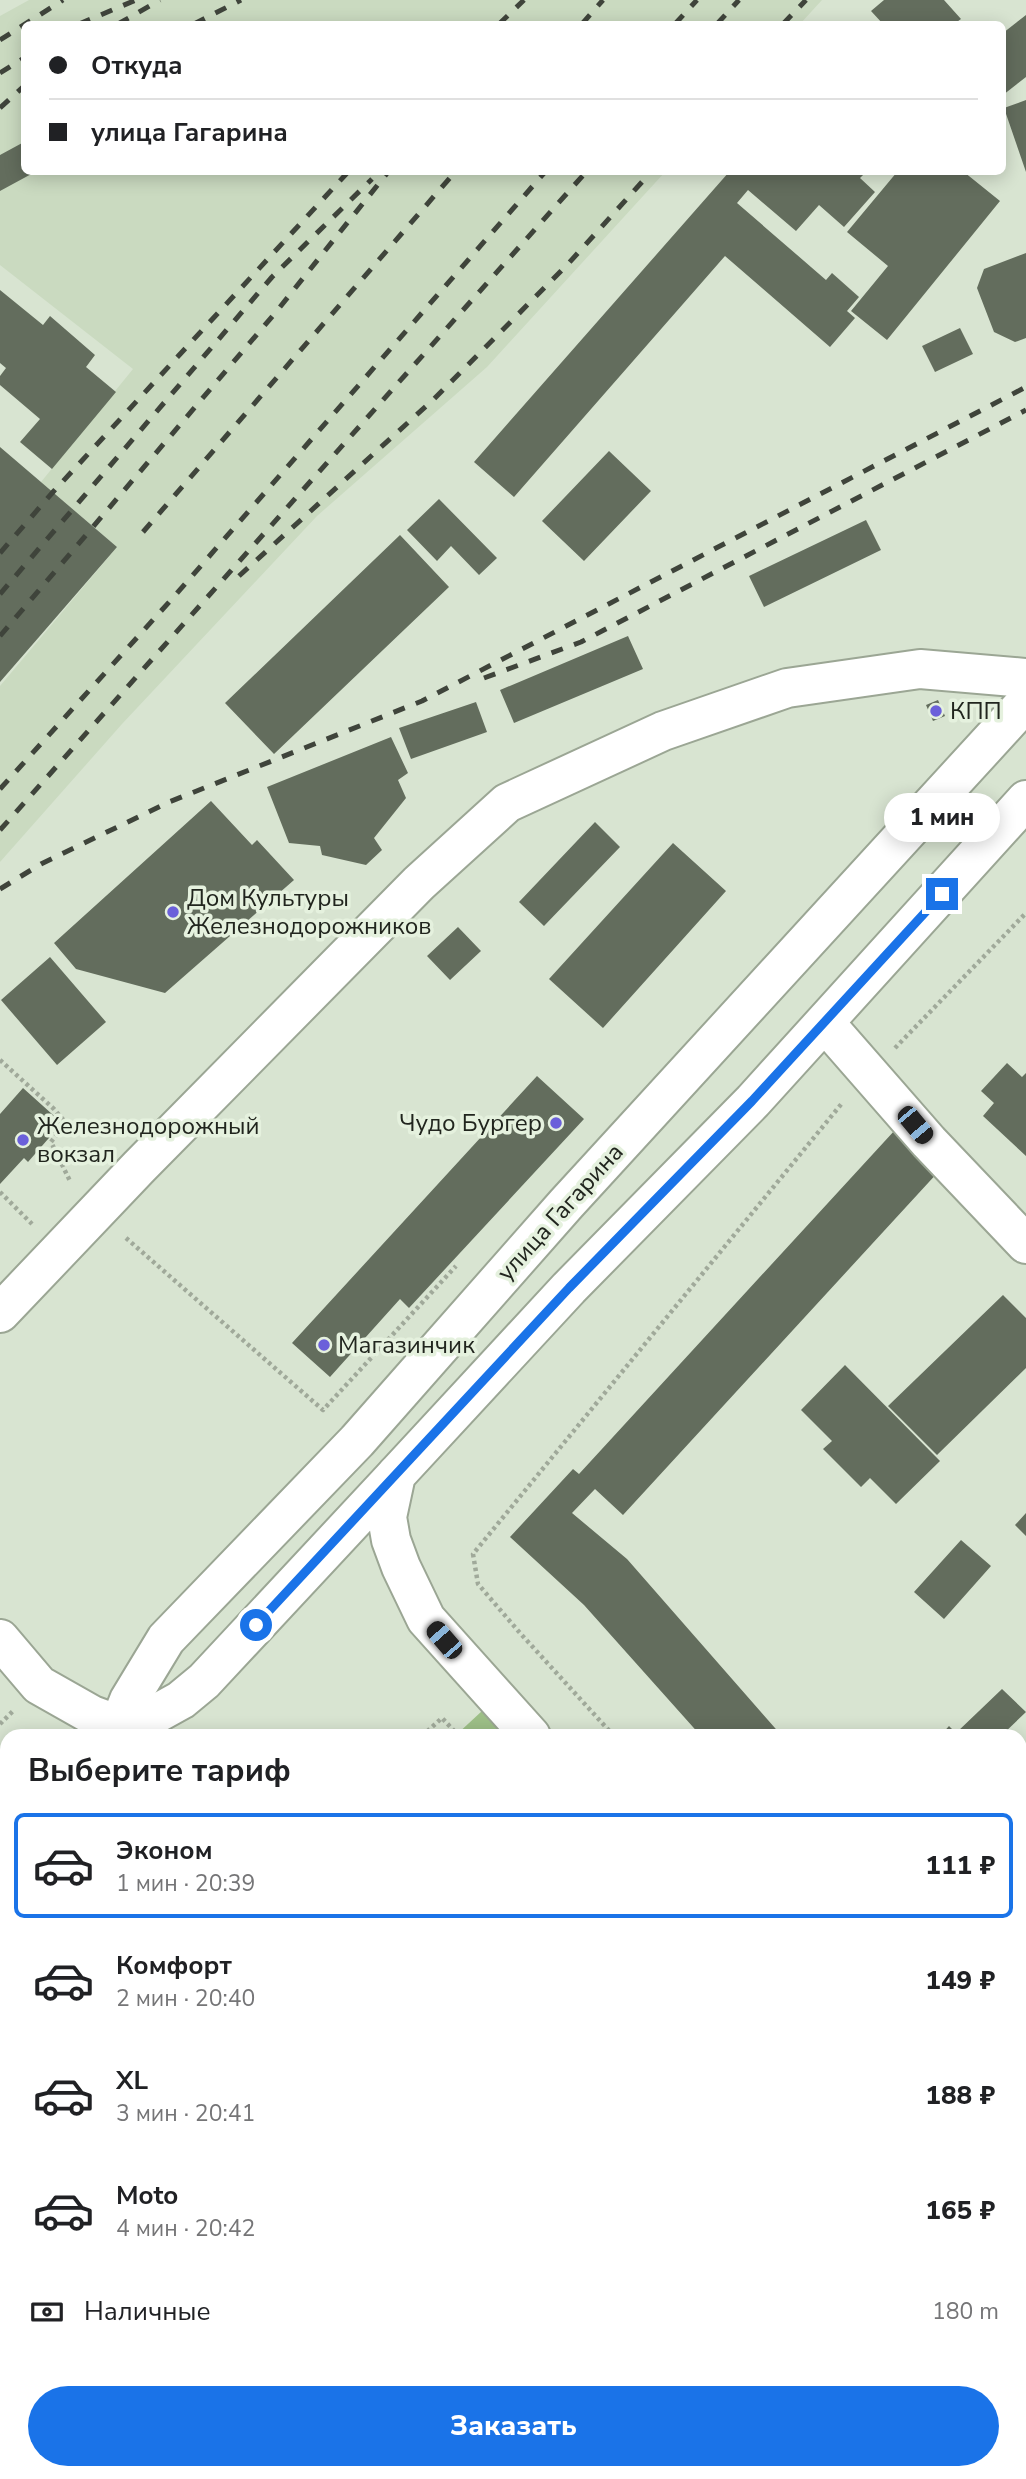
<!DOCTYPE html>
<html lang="ru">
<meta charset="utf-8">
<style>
body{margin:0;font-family:"Nunito Sans",sans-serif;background:#f6f6f6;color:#202124;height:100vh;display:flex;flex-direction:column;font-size:26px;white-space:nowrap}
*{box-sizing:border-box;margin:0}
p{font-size:23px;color:#757577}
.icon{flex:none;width:38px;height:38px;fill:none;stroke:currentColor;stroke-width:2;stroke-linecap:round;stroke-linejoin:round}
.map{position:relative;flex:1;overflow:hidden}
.panel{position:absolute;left:0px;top:1729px;width:1027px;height:751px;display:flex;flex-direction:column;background:#fff;border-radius:21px 21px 0 0;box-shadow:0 4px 18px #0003}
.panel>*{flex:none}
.banner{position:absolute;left:21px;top:21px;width:985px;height:154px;border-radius:10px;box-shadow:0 4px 18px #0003;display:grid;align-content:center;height:154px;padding:0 28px;background:#fff}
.end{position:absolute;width:32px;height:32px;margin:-16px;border:9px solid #1a73e8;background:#fff;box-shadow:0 0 0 4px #fff}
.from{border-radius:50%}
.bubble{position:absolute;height:49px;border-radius:24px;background:#fff;box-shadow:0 4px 18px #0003;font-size:23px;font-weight:800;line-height:49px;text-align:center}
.car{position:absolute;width:21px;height:42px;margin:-21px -10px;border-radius:9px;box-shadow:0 0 5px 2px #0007;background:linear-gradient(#222 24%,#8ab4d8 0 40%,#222 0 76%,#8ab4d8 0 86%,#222 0)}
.banner b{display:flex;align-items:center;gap:24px;height:66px;font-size:26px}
.banner b+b{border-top:2px solid #e0e0e0}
.banner i{width:18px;height:18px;background:#202124}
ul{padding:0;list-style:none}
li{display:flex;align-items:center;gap:21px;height:105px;margin:0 14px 10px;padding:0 14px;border:4px solid transparent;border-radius:10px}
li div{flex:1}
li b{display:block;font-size:26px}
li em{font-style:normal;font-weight:800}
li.selected{border-color:#1a73e8}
li>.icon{width:63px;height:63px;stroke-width:1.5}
h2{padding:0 28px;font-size:32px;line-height:84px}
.pay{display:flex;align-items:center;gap:18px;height:77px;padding:0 28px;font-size:26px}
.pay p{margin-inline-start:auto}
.action{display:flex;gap:14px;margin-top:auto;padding:14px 28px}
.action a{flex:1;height:80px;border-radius:42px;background:#1a73e8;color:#fff;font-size:28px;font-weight:800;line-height:80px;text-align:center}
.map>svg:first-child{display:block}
.built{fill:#cadac0}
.green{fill:#9dbf87}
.building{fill:#636d5d}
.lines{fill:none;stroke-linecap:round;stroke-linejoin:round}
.minor-casing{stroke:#9ba694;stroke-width:42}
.major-casing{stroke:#9ba694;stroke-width:42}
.path{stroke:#a0a99a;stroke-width:4.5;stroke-dasharray:3.5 3.5;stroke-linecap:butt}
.minor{stroke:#fff;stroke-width:38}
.major{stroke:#fff;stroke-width:38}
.rail{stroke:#3f443b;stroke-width:5;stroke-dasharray:12 12;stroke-linecap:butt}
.route{stroke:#1a73e8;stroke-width:9}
.poi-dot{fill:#6b60da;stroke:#e5f1de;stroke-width:2.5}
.labels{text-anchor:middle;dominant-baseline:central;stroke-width:7;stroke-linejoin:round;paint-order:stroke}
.poi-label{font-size:24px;fill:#21251e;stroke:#e5f1de;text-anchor:start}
.street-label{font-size:24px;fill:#21251e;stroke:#e5f1de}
</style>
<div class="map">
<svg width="1026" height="2479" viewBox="0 0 1026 2479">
<rect width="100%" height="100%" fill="#d8e4d1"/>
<path class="built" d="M29,0H822L800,24H24V172H665L487,367L317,516L122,724L0,862V686L117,547L41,482L133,369L0,265V16Z
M7,1841V2159L0,2164V1847Z"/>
<path class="green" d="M482,1711L505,1736H455Z
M1020,2316L1026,2323V2479H768L762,2473H1020Z"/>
<path class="building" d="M884,0H944L961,19L954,24H883L871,11Z
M1026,15V77L1003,95V33Z
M1026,100V172L1004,108Z
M24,142V172H35L0,191V155Z
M729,172H866L860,178L875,192L844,227L819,205L796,231L748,190L737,203L826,280L832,273L859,297L847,311L855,318L830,347L725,256L514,497L474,462Z
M897,172H937L940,174L942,172H964L1000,201L887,340L851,311L888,266L847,232Z
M1026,253V338L1015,342L994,332L977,288L984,269Z
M0,290L43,325L50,316L95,355L86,367L116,392L52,469L20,442L40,419L0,385V376L6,368L0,363Z
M960,328L973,354L935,372L922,346Z
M0,447L117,547L0,682Z
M609,451L651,491L584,561L542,521Z
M439,499L497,558L479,575L451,546L437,561L407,530Z
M866,520L881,550L764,607L749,576Z
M400,535L449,587L274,754L225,703Z
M628,636L643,669L514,723L500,690Z
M938,700L945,716L933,721L926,705Z
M476,702L487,732L411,759L399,728Z
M391,737L408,773L398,780L406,798L374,838L382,850L366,865L322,855L320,846L289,843L267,787Z
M211,801L252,845L257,840L294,880L165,993L76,969L54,943Z
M595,822L620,847L544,926L519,902Z
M673,843L726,891L603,1028L549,979Z
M458,927L481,951L450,980L427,956Z
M50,957L106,1022L57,1065L1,1000Z
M1007,1063L1022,1077L1026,1073V1156L983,1116L994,1103L981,1091Z
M537,1076L584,1119L409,1308L400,1299L330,1377L292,1343Z
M23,1088L62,1123L28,1162L24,1158L0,1184V1114Z
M895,1130L940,1170L623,1515L595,1489L572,1513L627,1559L782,1736H701L584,1605L510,1537L573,1469L579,1474Z
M1003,1295L1026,1318V1368L937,1455L888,1406Z
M845,1365L940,1461L896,1504L870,1478L861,1487L823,1449L832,1441L801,1410Z
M1026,1513V1536L1015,1525Z
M961,1540L991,1566L944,1619L914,1592Z
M1002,1689L1026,1712L1001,1736H940L949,1726L956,1733Z
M1020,1753L1026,1758V1839L1020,1834Z
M0,1855L7,1863V1876L0,1881Z
M1020,2018L1026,2024V2129L1020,2122Z
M0,2071L7,2079V2085L0,2091L7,2099V2142L0,2148Z
M0,2384L7,2392V2414L0,2419Z
M162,2473H249L241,2479H166Z
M262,2473H316L321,2479H254Z
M350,2473H397L390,2479H356Z
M445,2473H595L600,2479H450Z"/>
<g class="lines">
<defs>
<path id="minor" d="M825,1023L929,1142L1026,1244
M0,1313L139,1167L419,883L507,803L663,731L787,688L920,669L1026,678
M0,1639L39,1685L92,1715L119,1725L154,1715L181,1700L204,1681L396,1475
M0,1921L7,1915
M37,2479L45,2473"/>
<path id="major" d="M121,1736L119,1725L129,1700L166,1639L357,1441L566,1204L1026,702
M531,1736L426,1619L401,1567L391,1540L387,1517L396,1475L569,1288L753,1101L1026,800
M1020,2277L1026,2284
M694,2473L700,2479"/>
</defs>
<use href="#minor" class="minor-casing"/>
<use href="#major" class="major-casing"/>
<path class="path" d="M895,1048L1026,913
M0,1060L54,1109L66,1123L51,1142L70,1181L69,1182
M0,1192L32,1224
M126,1238L323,1410L456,1266
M0,1724L14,1710
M422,1736L442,1718L459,1736
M614,1736L520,1633L478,1584L473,1554L843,1102
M1020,2179L1026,2185
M1020,2357L1026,2363
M642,2473L647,2479
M805,2473L811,2479
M938,2473L944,2479
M1015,2473L1021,2479"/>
<use href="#minor" class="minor"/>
<use href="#major" class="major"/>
<path class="rail" d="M79,24L136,0
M118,24L160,0
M194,24L241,0
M499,24L524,0
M582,24L603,0
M675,24L697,0
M717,24L739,0
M783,24L806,0
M0,40L63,0
M0,73L24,58
M0,108L24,86
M143,532L455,172
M0,553L53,492L348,172
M239,576L434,399L568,264L651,172
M0,594L272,277L372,179
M0,636L276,312L388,172
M484,678L581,642L1026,410
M0,789L171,600L545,172
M0,830L586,172
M0,889L41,864L169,802L422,701L1026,387"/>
</g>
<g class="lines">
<path class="route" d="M256,1625L569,1288L752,1101L942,894"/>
</g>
<g class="poi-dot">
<circle cx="936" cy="711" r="7"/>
<circle cx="173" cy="912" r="7"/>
<circle cx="556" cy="1123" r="7"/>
<circle cx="23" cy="1140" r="7"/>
<circle cx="324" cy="1345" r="7"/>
</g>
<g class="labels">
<g class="poi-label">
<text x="950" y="711">КПП</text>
<text x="187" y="898">Дом Культуры<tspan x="187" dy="28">Железнодорожников</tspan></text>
<text x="542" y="1123" text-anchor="end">Чудо Бургер</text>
<text x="37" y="1126">Железнодорожный<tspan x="37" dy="28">вокзал</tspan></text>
<text x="338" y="1345">Магазинчик</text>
</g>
<g class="street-label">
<text transform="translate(560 1212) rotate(-48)">улица Гагарина</text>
</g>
</g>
</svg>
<i class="end from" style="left:256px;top:1625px"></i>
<i class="end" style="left:942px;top:894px"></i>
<div class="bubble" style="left:884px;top:793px;width:116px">1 мин</div>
<i class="car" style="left:915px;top:1125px;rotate:140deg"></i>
<i class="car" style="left:444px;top:1640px;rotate:319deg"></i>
<div class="banner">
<b><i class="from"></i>Откуда</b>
<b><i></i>улица Гагарина</b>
</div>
<section class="panel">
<h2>Выберите тариф</h2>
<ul>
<li class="selected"><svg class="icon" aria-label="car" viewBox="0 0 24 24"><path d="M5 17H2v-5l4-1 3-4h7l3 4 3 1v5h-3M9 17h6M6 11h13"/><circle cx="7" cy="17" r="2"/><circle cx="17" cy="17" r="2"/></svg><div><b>Эконом</b><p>1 мин · 20:39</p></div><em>111 ₽</em></li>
<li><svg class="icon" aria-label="car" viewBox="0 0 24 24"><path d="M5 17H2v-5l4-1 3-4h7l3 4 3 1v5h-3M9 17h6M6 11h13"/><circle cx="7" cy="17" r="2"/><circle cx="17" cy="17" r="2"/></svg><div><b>Комфорт</b><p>2 мин · 20:40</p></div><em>149 ₽</em></li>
<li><svg class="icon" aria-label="car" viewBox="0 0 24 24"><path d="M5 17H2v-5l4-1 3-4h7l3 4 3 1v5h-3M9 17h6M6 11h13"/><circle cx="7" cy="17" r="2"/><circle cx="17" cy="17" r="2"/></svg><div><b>XL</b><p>3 мин · 20:41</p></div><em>188 ₽</em></li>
<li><svg class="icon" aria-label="car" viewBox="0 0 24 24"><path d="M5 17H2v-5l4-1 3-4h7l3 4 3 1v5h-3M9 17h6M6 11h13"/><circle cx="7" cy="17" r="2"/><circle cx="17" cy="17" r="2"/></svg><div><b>Moto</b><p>4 мин · 20:42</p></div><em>165 ₽</em></li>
</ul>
<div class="pay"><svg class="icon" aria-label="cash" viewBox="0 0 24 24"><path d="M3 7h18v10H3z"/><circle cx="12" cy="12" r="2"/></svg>Наличные<p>180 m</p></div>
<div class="action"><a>Заказать</a></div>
</section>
</div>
